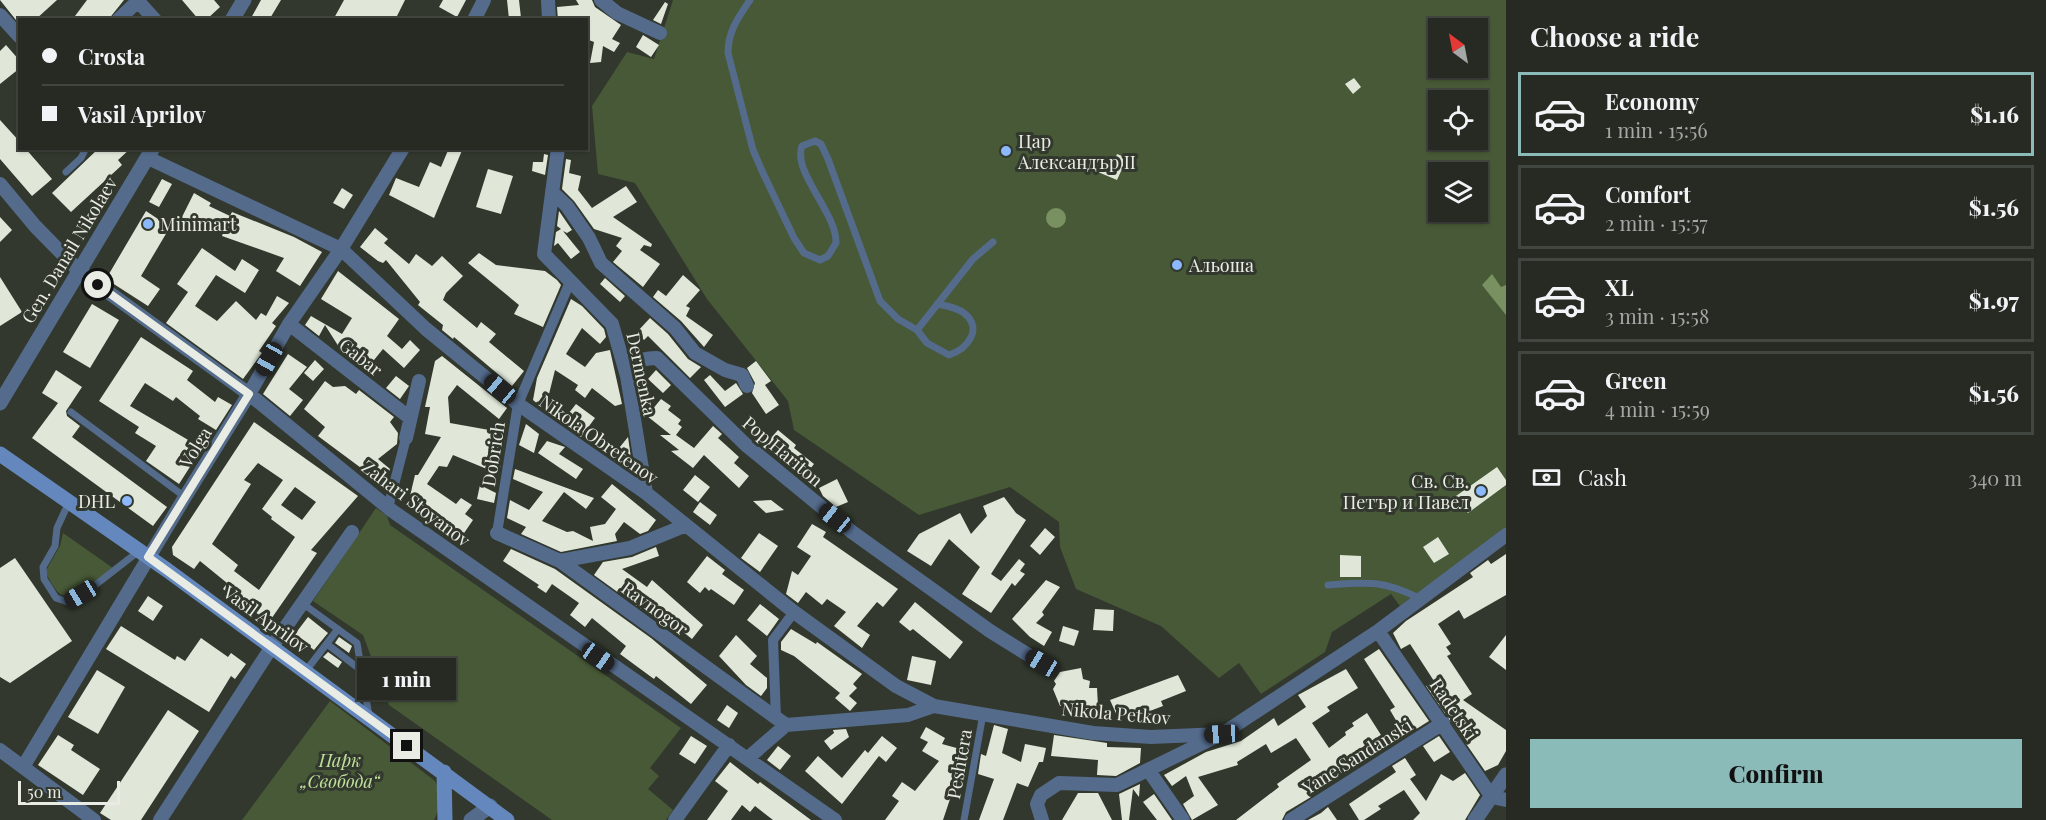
<!DOCTYPE html>
<meta charset="utf-8">
<style>
body{margin:0;font-family:"Playfair Display",serif;background:#2e322a;color:#f1f3f6;height:100vh;display:flex;flex-direction:column;font-size:22px;white-space:nowrap}
*{box-sizing:border-box;margin:0}
p{font-size:20px;color:#a4a7a5}
.icon{flex:none;width:33px;height:33px;fill:none;stroke:currentColor;stroke-width:2;stroke-linecap:round;stroke-linejoin:round}
.map{position:relative;flex:1;overflow:hidden}
.details{display:flex;flex-direction:column;background:#262a22;width:540px}
.details>*{flex:none}
.banner{position:absolute;left:18px;top:18px;width:570px;height:132px;border-radius:0px;box-shadow:0 2px 4px #0004,0 0 0 2px #424640;display:grid;align-content:center;height:132px;padding:0 24px;background:#262a22}
.needle{width:39px;rotate:328deg}
.buttons{position:absolute;left:1428px;top:18px;display:grid;gap:12px}
.buttons a{display:grid;place-items:center;width:60px;height:60px;border-radius:0px;background:#262a22;box-shadow:0 2px 4px #0004,0 0 0 2px #424640;font-size:30px}
.scale{position:absolute;left:18px;bottom:15px;width:102px;box-sizing:border-box;padding-left:6px;border:3px solid #e9ece5;border-top:0;font-size:16px;line-height:21px;white-space:nowrap;color:#e9ece5;-webkit-text-stroke:4px #32382d;paint-order:stroke}
.end{position:absolute;width:27px;height:27px;margin:-14px;border:8px solid #e9ece5;background:#111;box-shadow:0 0 0 3px #111}
.from{border-radius:50%}
.bubble{position:absolute;height:42px;border-radius:0px;background:#262a22;box-shadow:0 2px 4px #0004,0 0 0 2px #424640;font-size:20px;font-weight:800;line-height:42px;text-align:center}
.car{position:absolute;width:18px;height:36px;margin:-18px -9px;border-radius:8px;box-shadow:0 0 4px 2px #0007;background:linear-gradient(#222 24%,#8ab4d8 0 40%,#222 0 76%,#8ab4d8 0 86%,#222 0)}
.banner b{display:flex;align-items:center;gap:21px;height:57px;font-size:22px}
.banner b+b{border-top:2px solid #424640}
.banner i{width:15px;height:15px;background:#f1f3f6}
ul{padding:0;list-style:none}
li{display:flex;align-items:center;gap:18px;height:84px;margin:0 12px 9px;padding:0 12px;border:3px solid #424640;border-radius:0px}
li div{flex:1}
li b{display:block;font-size:22px}
li em{font-style:normal;font-weight:800}
li.selected{border-color:#8bbbb9}
li>.icon{width:54px;height:54px;stroke-width:1.5}
h2{padding:0 24px;font-size:27px;line-height:72px}
.pay{display:flex;align-items:center;gap:15px;height:66px;padding:0 24px;font-size:22px}
.pay p{margin-inline-start:auto}
.cta{display:flex;gap:12px;margin-top:auto;padding:12px 24px}
.cta a{flex:1;height:69px;border-radius:0px;background:#8bbbb9;color:#111;font-size:24px;font-weight:800;line-height:69px;text-align:center}
main{display:flex;flex:1;min-height:0}
.map>svg:first-child{display:block}
.green{fill:#475936;fill-rule:evenodd}
.water{fill:#799061}
.building{fill:#e0e7d9;fill-rule:evenodd}
.lines{fill:none;stroke-linecap:round;stroke-linejoin:round}
.service{stroke:#546b8c;stroke-width:7}
.pedestrian{stroke:#546b8c;stroke-width:10}
.minor{stroke:#546b8c;stroke-width:14}
.tertiary{stroke:#546b8c;stroke-width:15}
.secondary{stroke:#6488bd;stroke-width:15}
.route{stroke:#e9ece5;stroke-width:8}
.poi-dot{fill:#8bb9fc;stroke:#32382d;stroke-width:2}
.labels{text-anchor:middle;dominant-baseline:central;stroke-width:6;stroke-linejoin:round;paint-order:stroke}
.poi-label{font-size:18px;fill:#e9ece5;stroke:#32382d;text-anchor:start}
.street-label{font-size:18px;fill:#e9ece5;stroke:#32382d}
.park-label{font-size:18px;font-style:italic;fill:#bfe29b;stroke:#32382d}
</style>
<main>
<div class="map">
<svg width="1506" height="820" viewBox="0 0 1506 820">
<rect width="100%" height="100%" fill="#32382d"/>
<path class="green" d="M673,0H1506V528L1400,606L1391,594L1332,632L1325,652L1261,694L1239,663L1219,678L1161,626L1076,589L1060,547L1059,522L1010,487L919,515L794,430L788,401L707,299L635,183L598,174L592,106L627,52L654,59ZM1438,28H1478V68H1438ZM1438,100H1478V140H1438ZM1438,172H1478V212H1438Z
M376,508L387,516L390,525L681,728L650,768L659,776L648,789L673,810L666,820H552L389,705L363,635L313,601Z
M63,533L113,568C102,576 71,604 59,593C53,588 49,578 45,572L60,546Z
M330,701L435,781C442,795 441,806 434,820H242Z"/>
<path class="water" d="M1046 218a10 10 0 1 1 20 0a10 10 0 1 1-20 0Z
M1492,274L1501,287L1506,285V315L1482,285Z"/>
<path class="building" d="M0,0H57L35,20H16Z
M87,0H124L108,20H72Z
M182,0H214L220,7L206,20H199Z
M261,0H281L269,20H250Z
M344,0H405L395,20H333Z
M443,0H466L457,17L439,7Z
M507,0H519L521,18L509,19Z
M576,0H592L595,7L621,25L612,39L620,43L614,52L603,46L601,62L590,63L594,42L586,39V20H558L557,7L579,5Z
M665,2L668,4L661,24L653,20Z
M643,35L659,45L651,57L636,47Z
M6,45L20,61V68L0,84V51Z
M1354,78L1361,87L1353,94L1345,84Z
M0,120L20,142V148H25L52,179L32,196L0,159Z
M99,148H131L118,160L122,165L71,212L52,193Z
M449,148H463L434,218L389,195L396,178L419,187L430,162L441,167Z
M544,154L548,155L545,175L532,171L533,162H543Z
M1117,154L1127,158L1117,180L1086,167L1091,156L1113,165Z
M566,159L571,160L569,173L581,176L578,190L592,208L626,186L637,202L613,217L652,244L651,247L644,245L640,250L660,264L643,287L613,262L622,251L616,246L622,238L594,229L574,201L562,189Z
M488,169L513,176L501,214L476,207Z
M162,179L172,184L159,207L149,202Z
M342,188L353,195L344,209L333,203Z
M194,193L211,203L209,206L230,216L232,212L294,237L322,252L300,286L276,271L284,258L222,236L224,230L203,220L200,227L181,219Z
M146,211L170,227L141,276L160,289L148,306L106,279Z
M559,211L572,230L567,233L563,231L580,252L571,259L558,243L554,246L556,232L561,229L557,226Z
M0,217L12,230L0,242Z
M375,228L388,239L384,243L409,264L416,254L432,266L442,256L463,276L446,293L443,300L477,328L481,322L496,334L489,342L524,371L512,386L454,337L453,339L442,330L443,325L418,305L420,302L386,260L383,263L378,261L360,247Z
M202,248L235,271L242,259L259,270L245,293L216,275L195,306L217,321L236,301L256,320L261,313L266,316L277,296L289,303L272,323L276,326L259,351L262,353L243,379L166,323L188,292L177,284Z
M479,253L496,265L545,271L557,280L561,285L543,327L514,314L519,305L468,263Z
M338,271L399,319L387,336L402,349L410,340L420,350L404,368L383,349L365,371L344,355L325,325L319,336L305,325L311,316L342,334L352,318L321,299Z
M683,275L700,290L686,306L690,308L686,316L713,335L704,347L681,321L653,297L658,290L666,296Z
M0,277L22,312L0,326Z
M605,278L625,296L620,302L600,284Z
M571,299L582,306L604,329L606,337L600,344L582,328L566,354L585,367L596,353L610,350L622,404L615,406L592,388L585,398L575,390L578,385L555,370L545,410L533,400L537,378Z
M92,304L119,320L90,368L63,352Z
M650,318L668,334L688,359L701,367L690,378L648,336L644,340L637,332Z
M141,337L193,371L187,380L215,402L218,397L232,405L216,430L198,419L200,416L176,397L173,401L145,383L130,406L202,448L179,484L146,461L156,446L135,433L139,427L99,401Z
M288,354L307,367L289,389L303,400L290,416L263,394Z
M442,356L507,408L499,419L457,385L448,397L450,423L506,433L499,474L453,455L447,467L439,466L427,484L456,504L461,498L472,505L465,514L473,520L460,539L422,514L409,500L415,475H418L441,437L425,434L430,407H425L435,361Z
M315,360L324,369L313,381L304,373Z
M756,361L771,381L765,385L779,405L766,414L752,393L755,383L747,368Z
M56,370L82,387L66,411L67,416L80,426L72,437L167,507L153,526L32,438L58,403L42,393Z
M656,370L671,385L663,393L648,379Z
M710,375L725,391L736,383L743,394L725,407L704,380Z
M396,376L409,386L400,399L386,388Z
M325,381L333,387L345,386L356,394L359,390L394,417L390,422L398,433L397,444L378,459L390,469L384,485L318,436L325,427L304,409Z
M661,399L671,406L668,410L681,420L678,424L682,427L676,435L694,448L713,426L722,434L718,438L739,457L734,463L749,476L739,488L704,455L693,468L671,451L679,450L660,435H671L647,416Z
M576,404L595,418L581,437L561,423Z
M254,422L358,496L311,550L317,553L269,622L223,589L227,583L200,561L194,569L173,555L172,547ZM258,463L283,480L262,509L272,517L271,519L295,537L259,590L234,571L238,565L212,544L251,484L244,480ZM295,487L316,502L302,520L281,505Z
M526,424L539,434L534,453L519,445Z
M778,430L796,445L794,448L814,464L803,478L763,447Z
M628,437L633,472V473L611,458Z
M547,441L565,447L559,454L583,469L576,479L538,453Z
M1497,467L1506,480V485L1468,513L1456,496Z
M515,469L594,498L586,509L564,492L542,521L567,532L573,531L593,541L590,527L605,524L616,509L601,497L612,484L656,520L648,531L640,534L624,522L615,534L617,541L561,552L521,534L526,527L507,518L510,500L529,510L543,492L513,479Z
M695,475L710,487L698,502L683,490Z
M837,479L848,502L836,507L823,496L819,488Z
M480,485L496,493L494,503L477,499Z
M1004,497L1016,513L1026,520L991,574L1001,581L1019,559L1025,564L1020,571L1025,574L1015,586L1012,583L991,613L962,594L980,567L949,539L931,566L907,551L919,534L960,513L971,534L987,516L983,506Z
M771,500L784,510L766,513L753,501Z
M700,502L717,515L710,525L693,512Z
M812,524L826,532L823,537L898,589L883,607L877,602L857,626L870,635L862,648L834,626L846,612L827,599L822,605L806,592L798,603L786,594L792,571L798,575L811,556L797,547Z
M1045,528L1055,537L1040,555L1030,546Z
M759,533L778,546L760,572L741,558Z
M1438,537L1449,554L1434,563L1423,547Z
M656,547L659,556L622,569L647,587L652,580L703,625L692,639L657,611L652,617L594,575L603,562L632,557Z
M511,549L555,569L651,638L707,685L691,704L656,676L654,679L620,654L626,646L592,618L585,627L570,615L579,603L552,584L546,593L537,587L539,585L503,561Z
M1506,554V595L1464,619L1459,610L1438,624L1451,644L1446,647L1451,654L1447,656L1472,694L1463,700L1506,730V751L1498,765L1485,771L1426,686L1434,681L1410,644L1401,649L1393,633L1406,621L1473,577L1470,573L1488,560L1491,564Z
M1340,555L1361,556V577H1340Z
M707,556L725,570L722,574L744,590L734,605L711,589L709,591L705,587L700,593L687,582Z
M15,558L72,641L10,683L0,677V568Z
M1046,580L1060,587L1042,612L1044,615L1036,623L1052,632L1044,646L1030,637L1012,619Z
M148,596L163,606L153,621L138,611Z
M915,602L963,642L950,659L913,629L910,631L899,622Z
M760,604L779,619L767,636L747,620Z
M1095,609L1114,610L1113,631L1093,630Z
M308,617L328,633L314,650L310,647L308,650L292,638Z
M121,626L175,660L177,656L185,661L201,638L228,657L231,653L246,664L235,679L231,676L209,712L106,649Z
M1063,626L1079,631L1074,646L1059,641Z
M791,629L816,644L817,642L862,674L853,684L857,688L849,696L857,703L850,711L835,698L840,693L794,656L781,650V642Z
M736,635L757,656L750,664L767,678V688L761,696L746,685L719,656Z
M1506,635V670L1489,657Z
M339,637L352,646L349,653L335,643Z
M1379,649L1429,721L1402,738L1393,725L1397,722L1390,710L1395,707L1364,659Z
M328,652L342,662L338,668L323,657Z
M912,656L936,661L931,685L907,680Z
M1081,668L1083,679L1090,681L1089,688H1097L1098,706L1083,708L1081,700L1060,706L1053,689L1056,684L1054,681L1060,672Z
M1346,669L1358,688L1327,707L1330,711L1312,723L1329,748L1346,735L1345,732L1354,726L1352,723L1367,713L1381,735L1355,752L1357,756L1345,764L1348,769L1306,793L1311,797L1286,812L1282,820H1236L1279,787L1277,784L1311,760L1296,738L1271,753L1266,744L1237,762L1238,765L1198,777L1218,805L1192,820L1183,804L1194,796L1186,776L1172,786L1164,775L1206,752L1241,741L1274,718L1278,726L1306,707L1298,695Z
M97,670L125,687L98,734L68,717Z
M1178,675L1186,691L1161,701L1163,706L1142,714L1140,709L1118,718L1110,700Z
M727,705L738,713L729,728L717,720Z
M168,710L199,731L141,820H111L100,813Z
M994,725L1008,729L1002,753L1021,762L1025,744L1046,748L1043,762H1039L1028,787L1017,783L1003,820H979L994,779L978,774L981,754L986,756Z
M926,727L945,738L942,744L971,752L960,789L954,787L943,820H885L899,801L892,796L902,782L915,791L939,761L922,751L928,742L920,738Z
M846,729L849,737L831,750L824,741L834,733L833,730Z
M58,735L74,745L71,750L100,769L83,795L38,765Z
M1054,735L1107,743V747L1141,748L1140,763L1116,776L1097,775L1098,760L1051,756Z
M691,736L707,746L695,764L679,754Z
M882,736L897,748L886,762L879,756L842,804L805,771L818,756L842,778L865,750L868,753Z
M1439,736L1450,752L1434,762L1423,746Z
M778,746L791,756L780,770L767,760Z
M1405,758L1416,775L1410,779L1426,801L1441,774L1453,781L1465,773L1480,795L1465,820H1413L1420,813L1404,790L1378,806L1381,809L1364,820H1359L1349,804L1396,772L1392,766Z
M730,762L758,784L760,782L811,820H773L755,806L750,812L742,805L731,820H707L728,791L715,781Z
M1140,784L1139,797L1133,789L1129,820H1122L1119,794Z
M1078,793H1098L1112,820H1062Z
M1154,794L1172,820H1157L1143,802Z
M1328,807L1337,820H1308L1321,813Z"/>
<g class="lines">
<path class="service" d="M750,0C738,18 728,31 728,53L753,150L763,173L794,238L804,253L820,260L828,256L836,243C837,213 792,172 802,146L815,141L821,144L828,159L880,301L898,319L917,330L973,259L993,242
M66,172L81,158L86,148
M917,330L927,343L949,355C967,349 984,329 964,313C956,307 946,306 937,304
M71,412L185,497
M69,502L57,528L55,546L43,567L44,579L56,598L68,602L94,586L139,551
M1328,585C1368,582 1382,580 1419,598
M302,603L357,643L369,716
M327,644L362,671
M305,672L338,629
M964,820L983,714"/>
<path class="pedestrian" d="M388,508L406,438
M497,533L518,404L570,282
M776,718L773,640L794,612"/>
<path class="minor" d="M137,0L155,20
M548,0L549,20
M601,0L617,13L660,33
M0,15L20,37
M118,20L138,1
M474,20L484,0
M558,148L544,254L612,324L627,376L646,493
M148,158L341,249L426,329L518,404L646,493L794,612L896,686L934,706
M0,184L35,226L79,271L249,394L391,510L835,820
M552,192L567,206L589,238L601,263L675,328L695,353L725,370L742,375L747,386
M289,324L410,418
M627,376C633,359 640,359 657,358L746,445L852,532L990,631L1046,666
M406,438L419,381
M497,533L560,561L786,725
M560,561L630,548L684,526
M1378,631L1492,797L1506,800
M0,750L94,820
M748,758L786,725L908,715L934,706L1093,733L1151,737L1222,734L1378,631L1506,535
M23,767L185,497L249,394L289,324L341,249L403,148
M1149,771L1183,820
M160,820L271,648L352,532
M675,820L729,745
M1042,820L1037,804L1041,795L1059,783L1117,785L1217,736
M1291,820L1443,723"/>
<path class="tertiary" d="M232,20L244,0
M0,403L153,148
M471,820L490,806
M1475,820L1506,775"/>
<path class="secondary" d="M0,454L167,570L507,820
M444,772L445,820"/>
</g>
<g class="lines">
<path class="route" d="M98,285L249,394L148,557L407,746"/>
</g>
<g class="poi-dot">
<circle cx="1006" cy="151" r="6"/>
<circle cx="148" cy="224" r="6"/>
<circle cx="1177" cy="265" r="6"/>
<circle cx="1481" cy="491" r="6"/>
<circle cx="127" cy="501" r="6"/>
</g>
<g class="labels">
<g class="poi-label">
<text x="1018" y="141">Цар<tspan x="1018" dy="21">Александър II</tspan></text>
<text x="160" y="224">Minimart</text>
<text x="1189" y="265">Альоша</text>
<text x="1469" y="481" text-anchor="end">Св. Св.<tspan x="1469" dy="21">Петър и Павел</tspan></text>
<text x="115" y="501" text-anchor="end">DHL</text>
</g>
<g class="street-label">
<text transform="translate(69 250) rotate(-59)">Gen. Danail Nikolaev</text>
<text transform="translate(361 357) rotate(38)">Gabar</text>
<text transform="translate(642 374) rotate(78)">Dermenka</text>
<text transform="translate(599 439) rotate(35)">Nikola Obretenov</text>
<text transform="translate(195 447) rotate(-58)">Volga</text>
<text transform="translate(783 451) rotate(40)">Pop Hariton</text>
<text transform="translate(493 454) rotate(-81)">Dobrich</text>
<text transform="translate(416 503) rotate(37)">Zahari Stoyanov</text>
<text transform="translate(655 608) rotate(36)">Ravnogor</text>
<text transform="translate(266 619) rotate(36)">Vasil Aprilov</text>
<text transform="translate(1454 709) rotate(56)">Radetski</text>
<text transform="translate(1116 713) rotate(5)">Nikola Petkov</text>
<text transform="translate(1357 756) rotate(-32)">Yane Sandanski</text>
<text transform="translate(959 764) rotate(-80)">Peshtera</text>
</g>
<g class="park-label">
<text x="340" y="760">Парк<tspan x="340" dy="21">„Свобода“</tspan></text>
</g>
</g>
</svg>
<div class="buttons">
<a><svg class="needle" viewBox="-14 -14 28 28"><path d="M0-13l5 13h-10z" fill="#e53935"/><path d="M0 13l5-13h-10z" fill="#a4a7a5"/></svg></a>
<a><svg class="icon" aria-label="locate" viewBox="0 0 24 24"><circle cx="12" cy="12" r="6"/><path d="M12 2v4M12 18v4M2 12h4M18 12h4"/></svg></a>
<a><svg class="icon" aria-label="layers" viewBox="0 0 24 24"><path d="M12 4l9 5-9 5-9-5zM3 14l9 5 9-5"/></svg></a>
</div>
<div class="scale">50 m</div>
<i class="end from" style="left:98px;top:285px"></i>
<i class="end" style="left:407px;top:746px"></i>
<div class="bubble" style="left:357px;top:658px;width:99px">1 min</div>
<i class="car" style="left:269px;top:359px;rotate:209deg"></i>
<i class="car" style="left:500px;top:389px;rotate:310deg"></i>
<i class="car" style="left:835px;top:518px;rotate:309deg"></i>
<i class="car" style="left:81px;top:594px;rotate:239deg"></i>
<i class="car" style="left:598px;top:657px;rotate:125deg"></i>
<i class="car" style="left:1042px;top:663px;rotate:301deg"></i>
<i class="car" style="left:1222px;top:734px;rotate:267deg"></i>
<div class="banner">
<b><i class="from"></i>Crosta</b>
<b><i></i>Vasil Aprilov</b>
</div>
</div>
<section class="details">
<h2>Choose a ride</h2>
<ul>
<li class="selected"><svg class="icon" aria-label="car" viewBox="0 0 24 24"><path d="M5 17H2v-5l4-1 3-4h7l3 4 3 1v5h-3M9 17h6M6 11h13"/><circle cx="7" cy="17" r="2"/><circle cx="17" cy="17" r="2"/></svg><div><b>Economy</b><p>1 min · 15:56</p></div><em>$1.16</em></li>
<li><svg class="icon" aria-label="car" viewBox="0 0 24 24"><path d="M5 17H2v-5l4-1 3-4h7l3 4 3 1v5h-3M9 17h6M6 11h13"/><circle cx="7" cy="17" r="2"/><circle cx="17" cy="17" r="2"/></svg><div><b>Comfort</b><p>2 min · 15:57</p></div><em>$1.56</em></li>
<li><svg class="icon" aria-label="car" viewBox="0 0 24 24"><path d="M5 17H2v-5l4-1 3-4h7l3 4 3 1v5h-3M9 17h6M6 11h13"/><circle cx="7" cy="17" r="2"/><circle cx="17" cy="17" r="2"/></svg><div><b>XL</b><p>3 min · 15:58</p></div><em>$1.97</em></li>
<li><svg class="icon" aria-label="car" viewBox="0 0 24 24"><path d="M5 17H2v-5l4-1 3-4h7l3 4 3 1v5h-3M9 17h6M6 11h13"/><circle cx="7" cy="17" r="2"/><circle cx="17" cy="17" r="2"/></svg><div><b>Green</b><p>4 min · 15:59</p></div><em>$1.56</em></li>
</ul>
<div class="pay"><svg class="icon" aria-label="cash" viewBox="0 0 24 24"><path d="M3 7h18v10H3z"/><circle cx="12" cy="12" r="2"/></svg>Cash<p>340 m</p></div>
<div class="cta"><a>Confirm</a></div>
</section>
</main>
